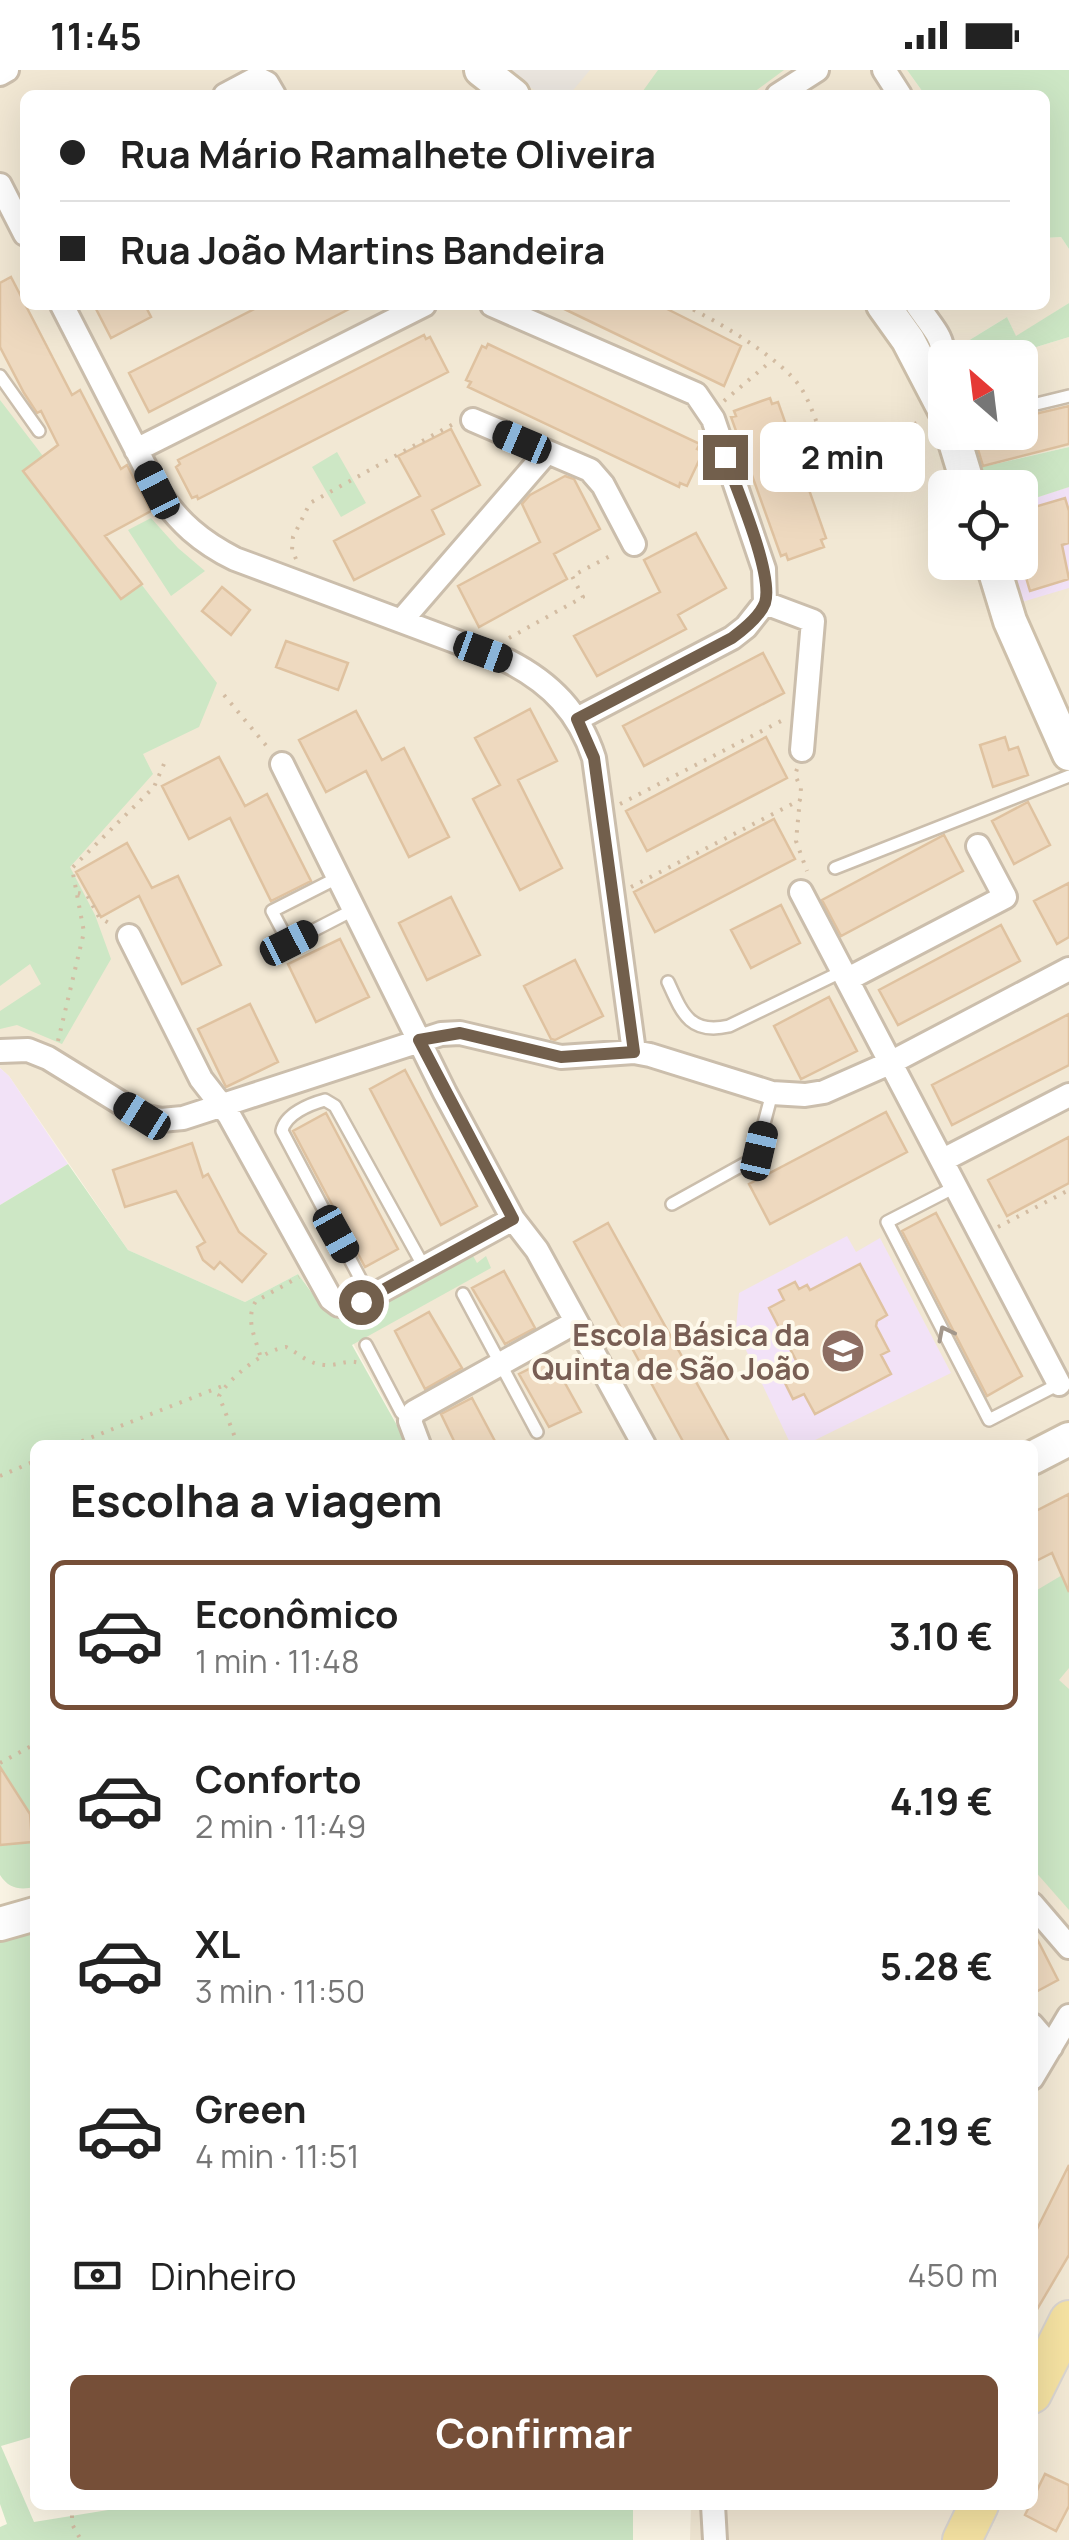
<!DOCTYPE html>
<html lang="pt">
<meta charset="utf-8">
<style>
body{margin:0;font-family:Manrope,sans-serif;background:#f6f6f6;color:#222;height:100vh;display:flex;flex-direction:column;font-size:38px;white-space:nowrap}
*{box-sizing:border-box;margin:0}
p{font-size:32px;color:#767676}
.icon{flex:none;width:55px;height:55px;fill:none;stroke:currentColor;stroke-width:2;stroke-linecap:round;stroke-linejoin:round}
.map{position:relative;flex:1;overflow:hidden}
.side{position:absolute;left:30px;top:1370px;width:1008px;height:1070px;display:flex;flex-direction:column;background:#fff;border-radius:15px;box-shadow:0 10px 40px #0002}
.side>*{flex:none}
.top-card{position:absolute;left:20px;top:20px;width:1030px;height:220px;border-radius:15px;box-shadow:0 10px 40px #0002;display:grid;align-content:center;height:220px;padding:0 40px;background:#fff}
.needle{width:65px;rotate:332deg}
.fabs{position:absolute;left:928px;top:270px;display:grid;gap:20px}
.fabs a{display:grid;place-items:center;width:110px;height:110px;border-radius:15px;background:#fff;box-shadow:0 10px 40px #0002;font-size:50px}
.end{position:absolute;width:45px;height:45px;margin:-22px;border:12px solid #725f4c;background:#fff;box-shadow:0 0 0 5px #fff}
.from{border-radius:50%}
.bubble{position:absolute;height:70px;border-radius:15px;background:#fff;box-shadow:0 10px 40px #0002;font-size:32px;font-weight:700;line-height:70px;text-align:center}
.car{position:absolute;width:30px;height:60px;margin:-30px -15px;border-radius:12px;box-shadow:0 0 8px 2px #0007;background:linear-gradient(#222 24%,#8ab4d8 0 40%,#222 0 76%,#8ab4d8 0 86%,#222 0)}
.top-card b{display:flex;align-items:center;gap:35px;height:95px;font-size:38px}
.top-card b+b{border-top:2px solid #e0e0e0}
.top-card i{width:25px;height:25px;background:#222}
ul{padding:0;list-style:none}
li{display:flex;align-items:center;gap:30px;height:150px;margin:0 20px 15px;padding:0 20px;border:5px solid transparent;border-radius:15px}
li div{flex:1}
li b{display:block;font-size:38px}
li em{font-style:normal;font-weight:700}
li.current{border-color:#764f38}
li>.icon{width:90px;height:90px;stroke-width:1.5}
h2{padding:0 40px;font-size:45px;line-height:120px}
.pay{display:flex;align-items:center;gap:25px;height:110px;padding:0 40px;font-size:38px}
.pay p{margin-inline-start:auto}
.button{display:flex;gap:20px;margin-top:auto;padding:20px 40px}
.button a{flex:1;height:115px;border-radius:15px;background:#764f38;color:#fff;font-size:40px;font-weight:700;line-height:115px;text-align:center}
.status{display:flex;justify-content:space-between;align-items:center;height:70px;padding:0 50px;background:#fff;direction:ltr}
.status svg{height:28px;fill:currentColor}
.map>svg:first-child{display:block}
.residential{fill:#f2e8d4}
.industrial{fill:#ebe6df}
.education{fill:#f2e2f7}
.green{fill:#cde7c5}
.building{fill:#eed9bf;stroke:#dfc2a0;stroke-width:2.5}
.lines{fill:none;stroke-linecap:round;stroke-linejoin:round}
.lane-casing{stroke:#cbbeac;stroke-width:16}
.street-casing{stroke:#cbbeac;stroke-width:28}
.secondary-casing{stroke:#cec0aa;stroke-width:38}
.primary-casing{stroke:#dad5d0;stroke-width:42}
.path{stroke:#d3bca2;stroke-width:4;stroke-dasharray:2.5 8;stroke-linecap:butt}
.lane{stroke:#fff;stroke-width:11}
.street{stroke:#fff;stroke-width:22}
.secondary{stroke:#fff;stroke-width:32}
.primary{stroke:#f5e2a2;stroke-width:38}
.oneway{stroke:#a3978b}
.route{stroke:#725f4c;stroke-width:12}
.labels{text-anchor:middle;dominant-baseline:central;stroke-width:8;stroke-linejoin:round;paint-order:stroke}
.education-label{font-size:30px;font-weight:bold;fill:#785e54;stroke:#fef9eb;text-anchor:end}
</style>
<div class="status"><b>11:45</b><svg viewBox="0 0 49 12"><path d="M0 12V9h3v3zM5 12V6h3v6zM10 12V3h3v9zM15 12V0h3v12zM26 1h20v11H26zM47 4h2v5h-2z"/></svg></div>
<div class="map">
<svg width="1069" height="2470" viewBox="0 0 1069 2470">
<rect width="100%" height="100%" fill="#fbf5e5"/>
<path class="residential" d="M0,0H907L925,25H25V235H1045V168L1061,167L1069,179V233L1016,267L1007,247L963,274L958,287L945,288V362H1020V288L1004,287L1069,267V377L983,397L988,417L945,418V492H1020V433L1069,417V2470H690L691,2435H1032V1375H409L338,1246L319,1231L298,1204L245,1232L128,1180L9,1006L0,998Z"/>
<path class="industrial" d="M507,0H590L569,25H541Z"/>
<path class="education" d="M1069,417V518L1022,532L1010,493L1020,492V433Z
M0,998L9,1006L68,1094L0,1135Z
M847,1166L856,1182L880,1168L951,1303L805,1375H791L736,1259L739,1223Z"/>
<path class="green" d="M658,0H784L750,25H640Z
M907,0H1069V179L1061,167L1045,168V25H925Z
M1069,233V267L1004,287H958L963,274L1007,247L1016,266Z
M0,330L217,613L199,657L143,684L153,704L70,797L95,845L111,889L62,974L17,955L0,959V941L41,914L30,894L0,916Z
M1069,377V417L1020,433V418L988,417L982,397Z
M337,382L366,433L341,447L312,397Z
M151,448L178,478L205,501L171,526L128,460Z
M68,1094L128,1180L245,1232L298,1204C311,1221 324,1245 347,1247L472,1184L477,1193L486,1186L491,1198L352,1275L408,1375H35V1817C20,1820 9,1819 0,1805V1135Z
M1069,1501V1598L1059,1610L1069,1619V1840L1033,1799L1032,1523Z
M35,1851V2366L1,2376L34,2452L139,2435H633V2470H0V2457L7,2454L0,2434V1862Z"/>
<path class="building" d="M11,207L72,325L80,320L121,399L127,395L151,441L105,466L142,514L121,529L23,401L58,375L41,341L37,343L24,323L0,277V213Z
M94,235H145L151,247L111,268Z
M262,235H357L149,342L129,303Z
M556,235H659L741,276L724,316Z
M424,265L426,269L430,267L448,302L198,429L197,426L192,428L176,397L180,394L178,390Z
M488,274L700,374L697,379L703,382L687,416L680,413L679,417L468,317L471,312L466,310L482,276L486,278Z
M770,328L772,334L778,332L826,468L821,470L824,477L788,490L786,484L781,486L731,347L736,346L734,341Z
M1069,336V374L983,396L974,366L990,362H1025L1022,347Z
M451,359L480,415L432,440L444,464L354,510L334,471L420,426L398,386Z
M565,406L574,409L600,459L554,484L567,509L479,557L458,516L540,472L522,434L530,425Z
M1065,428L1069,441V473L1062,475L1069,509L1030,521L1022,494L1035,491L1021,441Z
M696,463L726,518L678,545L686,559L597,606L574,566L660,522L644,490Z
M222,517L250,540L231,565L202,541Z
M286,571L348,593L338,620L276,597Z
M763,583L784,623L644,696L623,656Z
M530,639L557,691L518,710L562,798L520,820L473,729L500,715L475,668Z
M356,641L382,690L404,678L449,767L409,787L366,701L326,722L299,670Z
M766,667L787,708L647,781L626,741Z
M1005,667L1009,680L1018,677L1028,705L993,717L980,675Z
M219,687L245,736L267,724L311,811L271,831L230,748L189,769L162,716Z
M1028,732L1050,775L1014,794L992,751Z
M774,749L795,789L655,862L634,822Z
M944,765L963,801L841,866L822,830Z
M127,773L152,818L178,806L221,895L182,914L139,826L101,847L76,802Z
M1069,813V867L1057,874L1034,831Z
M451,827L480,885L427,910L399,853Z
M781,835L800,873L751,898L731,860Z
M1001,855L1020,891L898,955L879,920Z
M340,869L369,927L316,952L288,894Z
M575,890L603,946L555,970L551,969L524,916Z
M829,927L857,981L801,1009L774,956Z
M250,934L278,992L226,1017L198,959Z
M1069,944V995L952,1055L932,1015Z
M405,1000L477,1136L441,1155L370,1019Z
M886,1042L907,1082L770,1154L749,1114Z
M326,1043L398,1179L365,1197L293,1061Z
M1069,1067V1113L1007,1146L988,1110Z
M192,1073L203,1107L208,1104L239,1162L266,1184L242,1212L220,1192L214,1199L203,1190L197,1177L205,1172L176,1121L125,1137L113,1100Z
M936,1143L1022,1306L987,1326L902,1161Z
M608,1153L731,1375H685L574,1172Z
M860,1194L887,1245L877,1251L876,1256L889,1281L881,1285L891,1304L815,1344L804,1324L793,1329L784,1311L802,1302L769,1238L784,1230L779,1220L795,1212L799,1219L807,1215L810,1220Z
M504,1201L535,1258L505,1274L472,1218Z
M429,1242L462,1298L425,1319L395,1261Z
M551,1288L581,1342L549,1357L519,1304Z
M472,1328L497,1375H456L441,1344Z
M1069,1424V1522L1052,1483L1032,1493V1443Z
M0,1697L30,1744L32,1772L0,1775Z
M1032,1859L1058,1910L1032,1924Z
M1069,2095V2185L1032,2248V2169Z
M1045,2404L1069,2415V2436L1056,2461L1025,2445Z"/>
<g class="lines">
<defs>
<path id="lane" d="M0,306L39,361
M1020,338L1069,326
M835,798L1069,706
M339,807L272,841L289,873L355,839
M668,912C682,943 690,965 729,956L843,901
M957,1116L887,1152L989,1350L1059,1314
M672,1134L755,1088L772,1023
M463,1224L537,1362
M370,1227L282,1061C285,1044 310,1034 325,1030L335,1036L424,1197
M366,1275L401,1342L410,1351"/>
<path id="street" d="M884,0L900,25
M0,4L7,0
M225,25L257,8L267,13L274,25
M778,25L817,0
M0,115L25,164
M62,235L157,420C178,452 201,472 235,489L508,591C551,613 579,642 594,688L634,982
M492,235L696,324L713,349L764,499L765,533
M917,235C941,270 952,273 932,315
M473,350L590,400L603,415L634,474
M136,380L424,235
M765,533L813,551L802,680
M401,551L547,382
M577,649L732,568L746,557L765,533
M282,694L445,1023L513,1149L537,1180L644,1375
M801,822L1059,1314
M129,866L201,1009L229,1045L331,1229L339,1235L361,1232L513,1149
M848,909L1005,827L978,776
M0,981L28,980L48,988L142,1046L161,1050L183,1048L223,1035L441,964L460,963L561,987L634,982L650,985L772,1023L805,1025L824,1022L892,992L1069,899
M943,1090L1069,1025
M419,1375L410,1351L414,1342L576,1252
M1032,1834L1069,1877
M1032,1955L1051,1977
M1032,2008L1069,1946
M713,2435L715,2470"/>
<path id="secondary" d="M481,0L513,25
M883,235L908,270L945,341
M952,362L969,418
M992,492L1010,551L1069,684
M1032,1388L1069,1369
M0,1854L35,1844"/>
<path id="primary" d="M1032,2324L1069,2250
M962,2470L979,2435"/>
</defs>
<use href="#lane" class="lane-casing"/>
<use href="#street" class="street-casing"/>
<use href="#secondary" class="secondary-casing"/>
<use href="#primary" class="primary-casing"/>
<path class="path" d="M684,235C717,251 781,288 801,318C814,338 818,364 832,383L845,382L922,351
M724,331L770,292
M296,489L292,480L293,467L310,433L455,353
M509,568L583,527L572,506L614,484
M224,625L269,679
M797,699L795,705L801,718L796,771L807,801
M620,734L785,649
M631,817L800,730
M78,823L87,825L99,847L112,855
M58,971L84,862L72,798L154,717L167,687
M998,1157L1069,1120
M260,1285C255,1267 245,1248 256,1231L299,1207
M72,1375L225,1315
M238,1375L219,1326C229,1308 265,1279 286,1277C300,1284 308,1294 325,1295C338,1296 346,1289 360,1293
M0,1406L35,1391
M0,1693L35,1674
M72,2435V2454L81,2470"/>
<use href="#lane" class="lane"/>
<use href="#street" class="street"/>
<use href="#secondary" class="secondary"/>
<use href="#primary" class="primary"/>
</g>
<defs><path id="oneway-chevron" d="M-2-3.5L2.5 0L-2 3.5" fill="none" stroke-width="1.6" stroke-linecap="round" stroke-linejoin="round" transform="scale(2.5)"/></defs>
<use class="oneway" href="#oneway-chevron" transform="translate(945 1263) rotate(-117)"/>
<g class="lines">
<path class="route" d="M361,1232L513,1149L419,970L460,963L561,987L634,982L594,688L577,649L732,568C743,560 760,546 765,533C774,505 736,417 725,387"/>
</g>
<defs>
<symbol id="school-disc" viewBox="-11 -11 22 22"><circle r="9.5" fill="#8d6e63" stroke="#fef9eb"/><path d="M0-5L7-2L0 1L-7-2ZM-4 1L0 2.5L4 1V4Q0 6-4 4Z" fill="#fff"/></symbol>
</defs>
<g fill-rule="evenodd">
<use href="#school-disc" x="818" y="1256" width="50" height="50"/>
</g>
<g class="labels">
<g class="education-label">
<text x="810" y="1264">Escola Básica da<tspan x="810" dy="34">Quinta de São João</tspan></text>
</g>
</g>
</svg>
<div class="fabs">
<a><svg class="needle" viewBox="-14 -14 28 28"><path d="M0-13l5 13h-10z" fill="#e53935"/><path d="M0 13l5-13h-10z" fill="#767676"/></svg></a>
<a><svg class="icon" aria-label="locate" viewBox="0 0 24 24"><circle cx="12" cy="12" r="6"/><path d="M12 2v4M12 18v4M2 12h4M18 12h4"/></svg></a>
</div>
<i class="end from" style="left:361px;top:1232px"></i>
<i class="end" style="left:725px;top:387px"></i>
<div class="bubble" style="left:760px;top:352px;width:165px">2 min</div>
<i class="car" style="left:522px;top:372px;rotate:293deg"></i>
<i class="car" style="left:157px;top:420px;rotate:333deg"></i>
<i class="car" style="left:483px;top:582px;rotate:110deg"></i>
<i class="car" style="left:289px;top:873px;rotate:63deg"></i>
<i class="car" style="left:142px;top:1046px;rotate:302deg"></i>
<i class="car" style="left:759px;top:1081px;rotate:13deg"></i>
<i class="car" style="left:336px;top:1164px;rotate:151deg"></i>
<div class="top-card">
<b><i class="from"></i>Rua Mário Ramalhete Oliveira</b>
<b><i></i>Rua João Martins Bandeira</b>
</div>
<section class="side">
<h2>Escolha a viagem</h2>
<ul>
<li class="current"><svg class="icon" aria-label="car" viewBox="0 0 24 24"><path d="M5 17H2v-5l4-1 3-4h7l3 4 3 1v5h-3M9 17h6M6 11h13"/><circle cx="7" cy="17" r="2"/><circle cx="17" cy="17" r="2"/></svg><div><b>Econômico</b><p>1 min · 11:48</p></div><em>3.10 €</em></li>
<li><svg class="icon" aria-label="car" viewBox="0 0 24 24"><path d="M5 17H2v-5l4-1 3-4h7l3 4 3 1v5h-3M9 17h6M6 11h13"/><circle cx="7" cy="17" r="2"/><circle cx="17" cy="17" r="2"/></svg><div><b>Conforto</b><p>2 min · 11:49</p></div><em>4.19 €</em></li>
<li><svg class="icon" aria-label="car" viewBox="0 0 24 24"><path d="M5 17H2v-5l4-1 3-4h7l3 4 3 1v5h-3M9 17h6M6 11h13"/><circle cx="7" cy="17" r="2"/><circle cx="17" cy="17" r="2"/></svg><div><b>XL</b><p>3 min · 11:50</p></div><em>5.28 €</em></li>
<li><svg class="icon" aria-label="car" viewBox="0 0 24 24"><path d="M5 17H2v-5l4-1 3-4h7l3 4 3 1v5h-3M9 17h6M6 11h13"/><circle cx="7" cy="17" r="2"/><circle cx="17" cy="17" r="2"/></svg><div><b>Green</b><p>4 min · 11:51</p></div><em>2.19 €</em></li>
</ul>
<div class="pay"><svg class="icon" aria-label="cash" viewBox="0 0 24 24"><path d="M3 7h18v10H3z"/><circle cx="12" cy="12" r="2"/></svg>Dinheiro<p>450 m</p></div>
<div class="button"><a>Confirmar</a></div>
</section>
</div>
